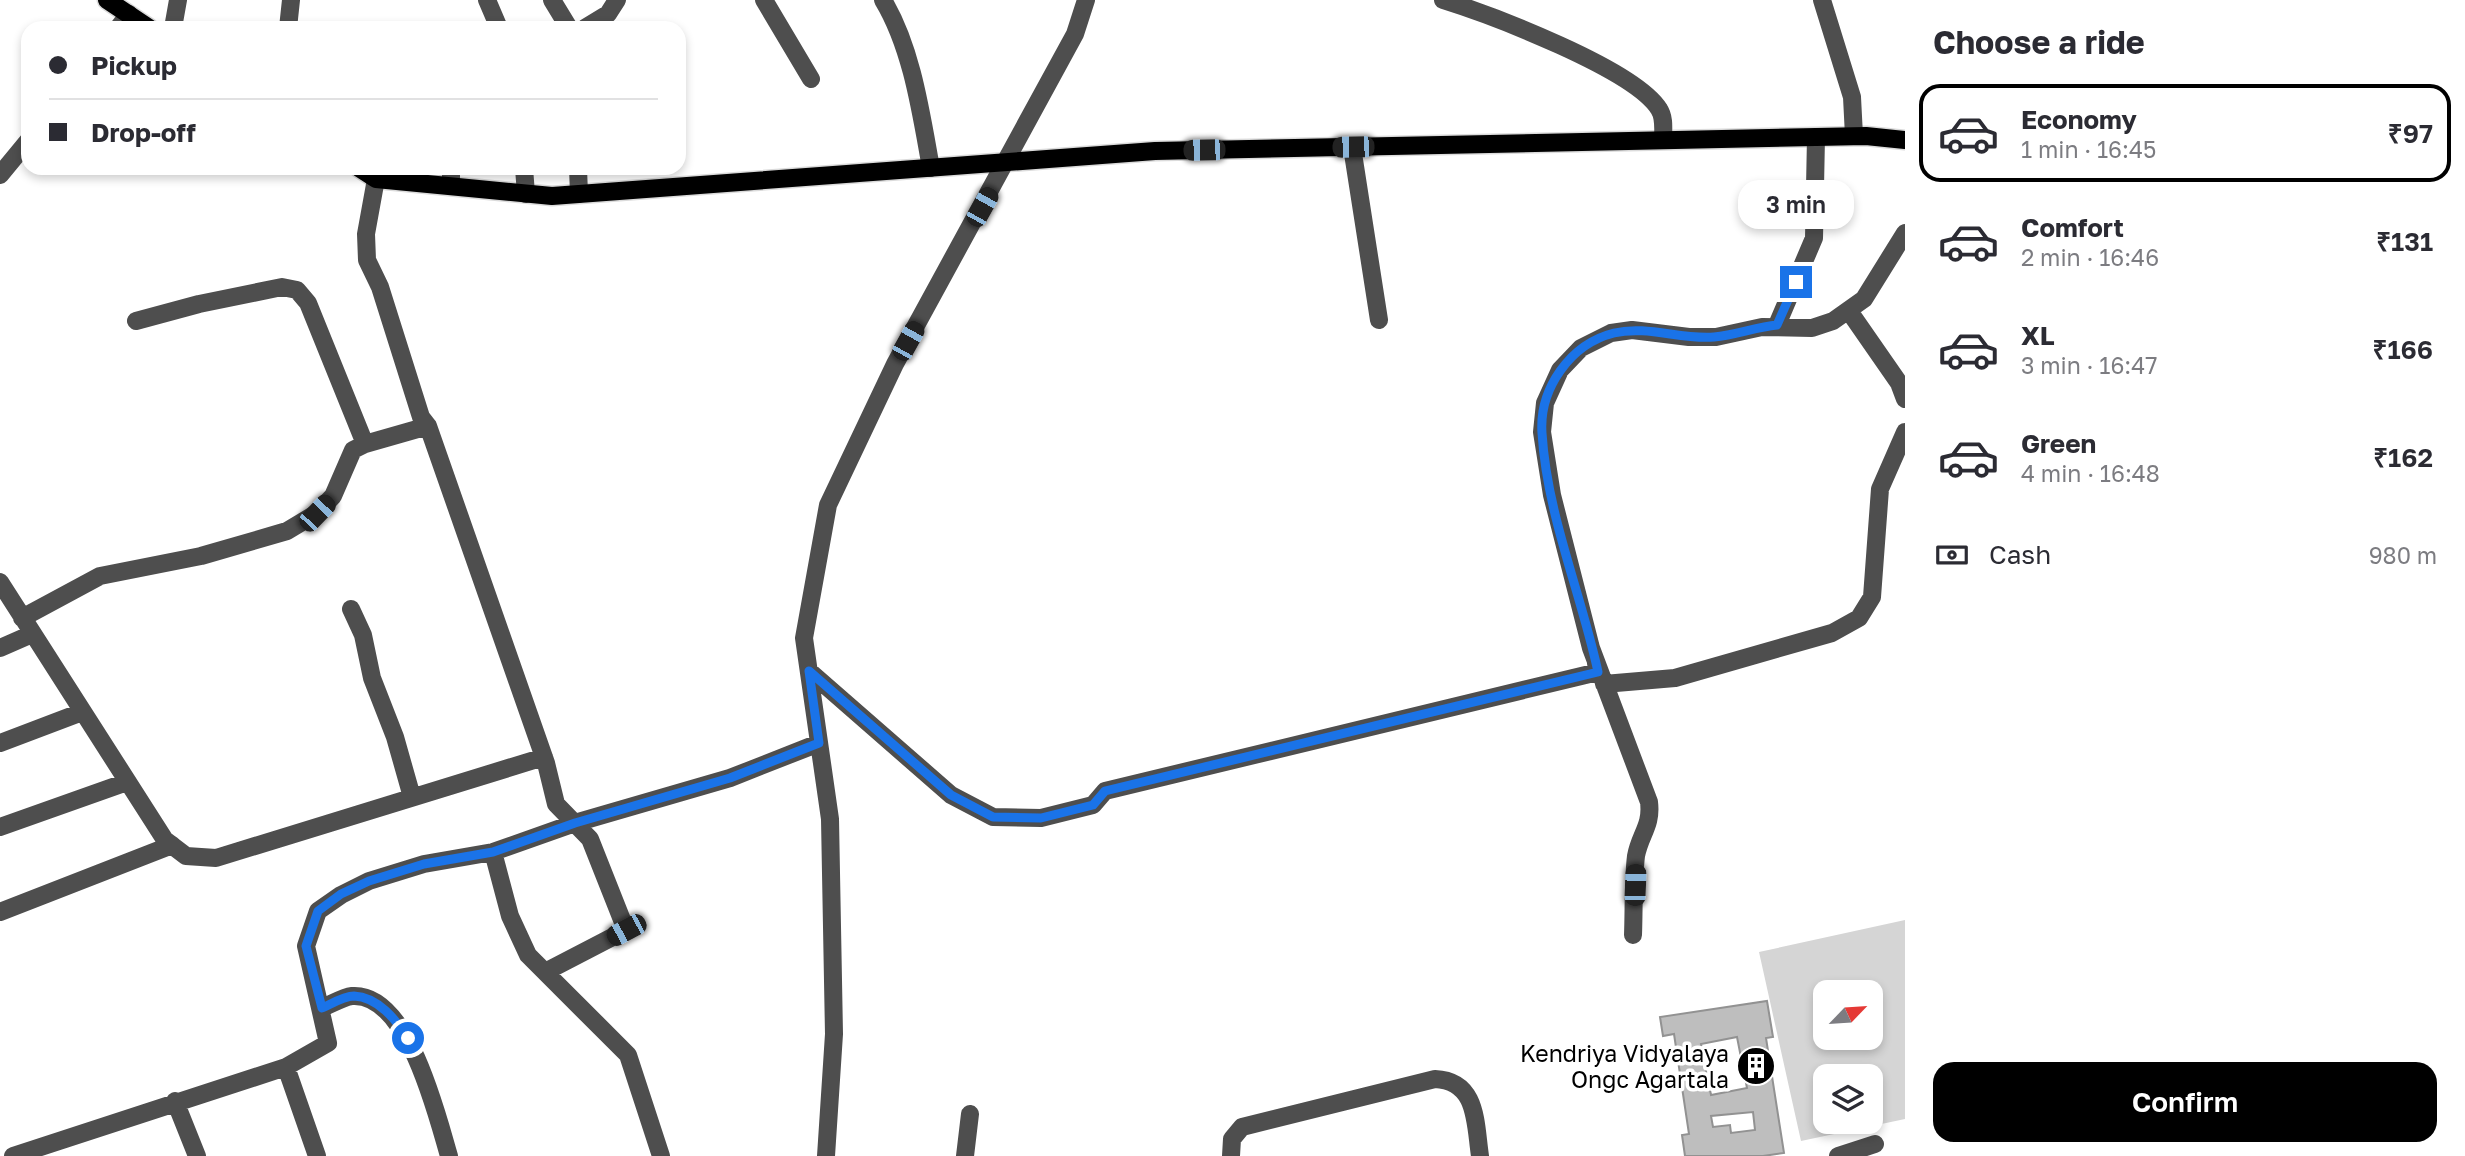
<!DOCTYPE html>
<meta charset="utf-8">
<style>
body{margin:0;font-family:"Golos Text",sans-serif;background:#f7f7f7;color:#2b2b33;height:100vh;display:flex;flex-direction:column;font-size:26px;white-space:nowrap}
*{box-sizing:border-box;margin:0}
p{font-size:23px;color:#7c7c81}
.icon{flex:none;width:38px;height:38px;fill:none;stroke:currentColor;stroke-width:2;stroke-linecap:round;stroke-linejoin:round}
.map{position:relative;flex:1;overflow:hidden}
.sheet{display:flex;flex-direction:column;background:#fff;width:560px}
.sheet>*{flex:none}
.guide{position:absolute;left:21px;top:21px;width:665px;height:154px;border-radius:21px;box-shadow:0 4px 10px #0003;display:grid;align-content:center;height:154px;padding:0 28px;background:#fff}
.needle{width:46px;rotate:65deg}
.fabs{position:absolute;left:1813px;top:980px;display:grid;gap:14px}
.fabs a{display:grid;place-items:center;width:70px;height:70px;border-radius:14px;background:#fff;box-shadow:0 4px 10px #0003;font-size:35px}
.end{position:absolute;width:32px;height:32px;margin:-16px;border:9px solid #1a73e8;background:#fff;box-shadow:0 0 0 4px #fff}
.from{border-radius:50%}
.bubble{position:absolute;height:49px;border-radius:21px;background:#fff;box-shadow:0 4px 10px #0003;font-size:23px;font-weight:600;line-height:49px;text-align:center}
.car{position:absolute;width:21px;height:42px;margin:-21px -10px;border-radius:9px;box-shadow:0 0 5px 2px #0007;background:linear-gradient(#222 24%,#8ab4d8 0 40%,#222 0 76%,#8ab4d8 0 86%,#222 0)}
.guide b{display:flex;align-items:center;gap:24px;height:66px;font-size:26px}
.guide b+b{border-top:2px solid #e1e1e2}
.guide i{width:18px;height:18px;background:#2b2b33}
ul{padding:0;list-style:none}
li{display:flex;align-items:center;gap:21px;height:98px;margin:0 14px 10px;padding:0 14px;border:4px solid transparent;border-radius:21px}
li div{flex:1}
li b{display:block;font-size:26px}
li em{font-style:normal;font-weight:600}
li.on{border-color:#000}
li>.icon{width:63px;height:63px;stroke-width:1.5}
h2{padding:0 28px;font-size:32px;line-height:84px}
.pay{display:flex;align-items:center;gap:18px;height:77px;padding:0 28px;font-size:26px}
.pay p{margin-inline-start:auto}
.cta{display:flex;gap:14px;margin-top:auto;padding:14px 28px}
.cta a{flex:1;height:80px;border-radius:21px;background:#000;color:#fff;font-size:28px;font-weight:600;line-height:80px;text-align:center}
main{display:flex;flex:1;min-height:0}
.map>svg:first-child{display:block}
.green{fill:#d5d5d5;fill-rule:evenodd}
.building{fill:#bebebe;stroke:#929292;stroke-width:2;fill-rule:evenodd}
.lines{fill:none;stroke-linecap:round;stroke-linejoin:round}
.major-casing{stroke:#dbdbdb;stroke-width:21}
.minor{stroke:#4e4e4e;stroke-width:18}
.major{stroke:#000;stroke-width:18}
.route{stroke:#1a73e8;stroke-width:9}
.labels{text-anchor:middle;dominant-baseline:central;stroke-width:7;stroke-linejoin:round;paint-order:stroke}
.poi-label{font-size:23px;fill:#000;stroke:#fff;text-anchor:end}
</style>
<main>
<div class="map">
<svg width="1905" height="1156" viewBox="0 0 1905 1156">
<rect width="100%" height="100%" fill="#fff"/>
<path class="green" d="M1905,920V1119L1801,1141L1759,952ZM1825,992H1871V1038H1825ZM1825,1076H1871V1122H1825Z"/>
<path class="building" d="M1767,1001L1773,1037L1766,1038L1784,1153L1763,1156H1685L1682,1135L1689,1134L1674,1034L1663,1036L1660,1017ZM1737,1037L1747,1088L1711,1095L1701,1044ZM1753,1112L1755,1130L1731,1133L1730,1125L1713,1127L1711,1116Z"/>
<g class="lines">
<defs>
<path id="major" d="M107,0L149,28
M359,168L376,179L552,196L1155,151L1866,136L1905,140"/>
</defs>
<use href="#major" class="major-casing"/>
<path class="minor" d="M487,0L499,28
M552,0L569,28
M764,0L811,79
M883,0C912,48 921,113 931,168
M1443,0C1491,15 1634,69 1659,109C1665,118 1663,130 1663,140
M1822,0L1852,97L1854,136
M118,28L129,14
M173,28L178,0
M288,28L291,0
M585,28L608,14L617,0
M1352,147L1379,320
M451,168V186
M524,168L526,194
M578,168L579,194
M0,175L28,141
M376,179L366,234L367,260L380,287L421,417L428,426L546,763L556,804L590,839L626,930L547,971
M1849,311L1899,383L1905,399
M136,321L199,304L282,287L297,290L308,303L365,444
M1777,325L1814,238L1816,137
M0,582L165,840L186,856L216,858L544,757
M351,609L363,635L372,678L395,737L412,797
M22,618L100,576L201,556L287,531L317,513L333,496L353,450L365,444L428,426
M0,648L32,634
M809,671L951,795L993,817L1041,818L1093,805L1105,791L1598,672L1596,663
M1604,684L1675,678L1832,633L1859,618L1872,597L1880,489L1905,432
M0,743L82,712
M0,827L127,782
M493,852L510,916L528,955L628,1055L661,1156
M0,912L172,845L166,841
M1633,935C1634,909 1633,881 1636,856C1640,834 1652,826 1649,802L1591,648L1552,495L1542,432L1545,403L1560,370L1581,348L1611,333L1632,330L1689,337H1716L1762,327L1812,328L1833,321L1864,299L1905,233
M322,1008C330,1005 343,997 352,996C408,992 437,1116 449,1156
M286,1067L317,1156
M175,1101L197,1156
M13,1156L286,1067L328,1043L306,946L318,911L341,895L369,881L424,864L493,852L575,823L730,778L819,743
M826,1156L834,1034L830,819L804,638L828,505L895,364L1075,34L1086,0
M965,1156L970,1114
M1231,1156L1232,1139L1242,1127L1435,1079C1478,1081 1475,1123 1480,1156
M1838,1156L1875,1144"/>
<use href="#major" class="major"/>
</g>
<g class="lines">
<path class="route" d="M408,1038C396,1020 378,997 354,996C344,996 331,1004 322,1008L306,946L318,911L341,894L369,881L424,864L493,852L575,823L730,778L819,743L809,671L951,795L993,817L1041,818L1093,805L1105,791L1598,672C1581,593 1547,515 1542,433C1539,389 1570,344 1614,333C1647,325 1681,340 1714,337C1736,335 1756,327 1777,325L1796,282"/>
</g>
<defs>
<symbol id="building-disc" viewBox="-11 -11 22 22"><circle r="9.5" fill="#000" stroke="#fff"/><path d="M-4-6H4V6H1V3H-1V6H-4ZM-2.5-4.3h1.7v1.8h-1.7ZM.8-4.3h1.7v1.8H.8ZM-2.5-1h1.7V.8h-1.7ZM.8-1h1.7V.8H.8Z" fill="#fff"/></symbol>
</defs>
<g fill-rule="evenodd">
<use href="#building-disc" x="1734" y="1044" width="44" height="44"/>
</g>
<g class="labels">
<g class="poi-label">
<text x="1729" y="1053">Kendriya Vidyalaya<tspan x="1729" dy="26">Ongc Agartala</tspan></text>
</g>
</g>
</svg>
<div class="fabs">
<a><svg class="needle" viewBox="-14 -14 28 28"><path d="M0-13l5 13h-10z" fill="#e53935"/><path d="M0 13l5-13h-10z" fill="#7c7c81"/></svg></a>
<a><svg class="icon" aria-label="layers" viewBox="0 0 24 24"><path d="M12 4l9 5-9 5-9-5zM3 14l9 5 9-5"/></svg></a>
</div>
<i class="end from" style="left:408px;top:1038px"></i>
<i class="end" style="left:1796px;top:282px"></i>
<div class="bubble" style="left:1738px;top:180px;width:116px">3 min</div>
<i class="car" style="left:1353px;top:147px;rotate:269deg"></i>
<i class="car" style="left:1204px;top:150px;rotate:269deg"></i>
<i class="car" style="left:982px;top:207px;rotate:29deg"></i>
<i class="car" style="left:908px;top:341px;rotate:29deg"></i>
<i class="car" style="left:317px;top:513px;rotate:44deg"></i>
<i class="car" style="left:1635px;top:885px;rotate:2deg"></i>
<i class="car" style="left:626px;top:930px;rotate:242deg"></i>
<div class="guide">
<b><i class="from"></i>Pickup</b>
<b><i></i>Drop-off</b>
</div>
</div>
<section class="sheet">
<h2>Choose a ride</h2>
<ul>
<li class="on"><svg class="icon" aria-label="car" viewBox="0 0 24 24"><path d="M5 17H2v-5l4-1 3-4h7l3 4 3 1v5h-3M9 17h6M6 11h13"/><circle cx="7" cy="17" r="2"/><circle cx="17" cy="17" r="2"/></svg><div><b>Economy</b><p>1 min · 16:45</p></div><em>₹97</em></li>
<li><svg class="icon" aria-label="car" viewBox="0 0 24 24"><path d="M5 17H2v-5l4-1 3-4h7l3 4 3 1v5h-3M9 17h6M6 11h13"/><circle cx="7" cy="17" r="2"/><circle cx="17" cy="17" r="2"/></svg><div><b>Comfort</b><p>2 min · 16:46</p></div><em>₹131</em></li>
<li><svg class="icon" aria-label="car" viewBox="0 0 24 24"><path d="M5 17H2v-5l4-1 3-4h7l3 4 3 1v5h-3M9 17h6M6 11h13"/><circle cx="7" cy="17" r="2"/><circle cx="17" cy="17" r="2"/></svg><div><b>XL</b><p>3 min · 16:47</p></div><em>₹166</em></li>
<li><svg class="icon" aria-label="car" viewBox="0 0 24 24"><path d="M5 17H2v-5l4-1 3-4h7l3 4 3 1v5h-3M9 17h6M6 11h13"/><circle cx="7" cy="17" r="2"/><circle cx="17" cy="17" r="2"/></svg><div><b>Green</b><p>4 min · 16:48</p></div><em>₹162</em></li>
</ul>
<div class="pay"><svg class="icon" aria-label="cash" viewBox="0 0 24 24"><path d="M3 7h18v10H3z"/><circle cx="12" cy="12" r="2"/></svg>Cash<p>980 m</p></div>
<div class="cta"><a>Confirm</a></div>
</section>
</main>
